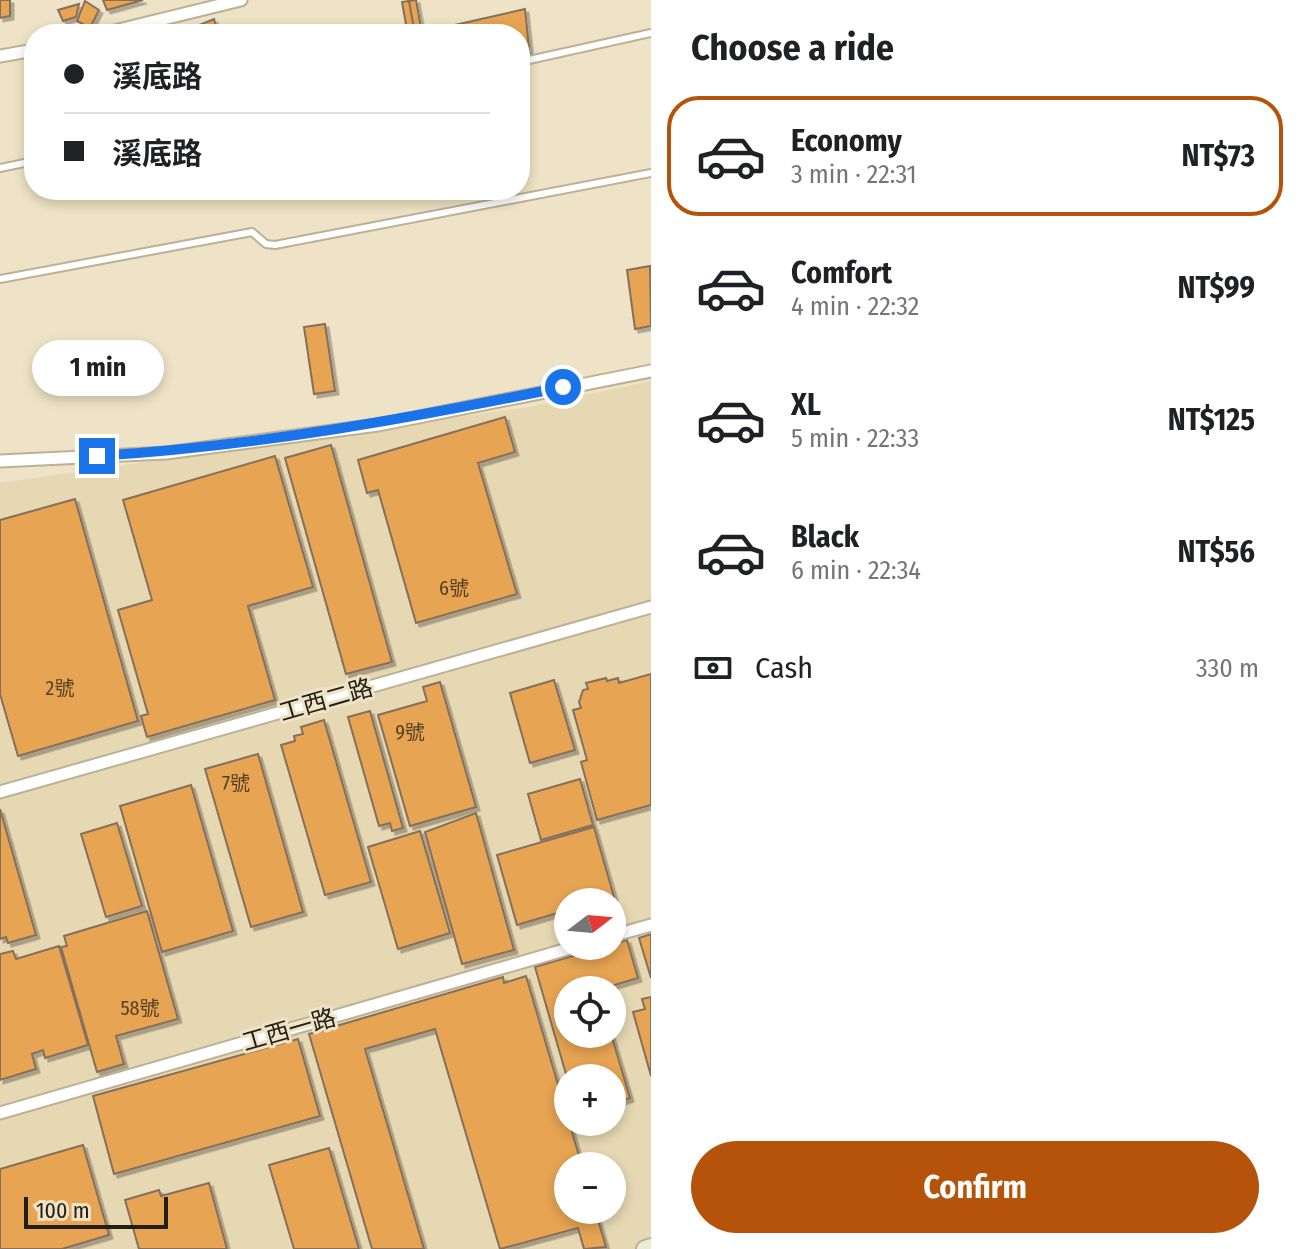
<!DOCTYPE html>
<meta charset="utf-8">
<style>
body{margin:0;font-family:"Fira Sans Condensed","Noto Sans TC",sans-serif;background:#f2f2f2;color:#202124;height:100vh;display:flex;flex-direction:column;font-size:30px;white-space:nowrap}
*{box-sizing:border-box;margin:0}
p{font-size:26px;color:#757577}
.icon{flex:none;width:44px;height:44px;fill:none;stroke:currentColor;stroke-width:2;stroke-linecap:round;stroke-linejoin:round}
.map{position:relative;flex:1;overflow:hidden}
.drawer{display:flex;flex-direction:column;background:#fff;width:648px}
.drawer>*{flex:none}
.hud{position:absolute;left:24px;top:24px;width:506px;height:176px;border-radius:32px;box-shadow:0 4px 12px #0003;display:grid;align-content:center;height:176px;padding:0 40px;background:#fff}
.needle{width:52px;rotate:74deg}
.tools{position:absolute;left:554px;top:888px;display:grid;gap:16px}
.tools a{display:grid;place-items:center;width:72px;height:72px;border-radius:50%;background:#fff;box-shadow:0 4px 12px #0003;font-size:40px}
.scale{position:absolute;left:24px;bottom:20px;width:144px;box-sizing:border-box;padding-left:8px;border:4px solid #221e13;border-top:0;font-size:22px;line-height:28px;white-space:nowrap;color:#221e13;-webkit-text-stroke:6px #eee3c6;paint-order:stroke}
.end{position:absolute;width:36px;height:36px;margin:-18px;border:10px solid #1a73e8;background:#fff;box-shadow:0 0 0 4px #fff}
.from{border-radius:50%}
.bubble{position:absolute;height:56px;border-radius:28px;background:#fff;box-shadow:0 4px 12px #0003;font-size:26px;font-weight:700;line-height:56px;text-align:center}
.hud b{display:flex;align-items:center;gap:28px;height:76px;font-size:30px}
.hud b+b{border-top:2px solid #e0e0e0}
.hud i{width:20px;height:20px;background:#202124}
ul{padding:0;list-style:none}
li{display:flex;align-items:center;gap:24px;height:120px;margin:0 16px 12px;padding:0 24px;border:4px solid transparent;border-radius:32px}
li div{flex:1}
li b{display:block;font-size:30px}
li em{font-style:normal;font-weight:700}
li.current{border-color:#b45309}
li>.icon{width:72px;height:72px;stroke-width:1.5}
h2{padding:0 40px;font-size:36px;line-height:96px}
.pay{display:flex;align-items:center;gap:20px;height:88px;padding:0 40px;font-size:30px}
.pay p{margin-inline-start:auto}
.button{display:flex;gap:16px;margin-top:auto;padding:16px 40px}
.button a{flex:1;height:92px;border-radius:48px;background:#b45309;color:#fff;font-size:32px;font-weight:700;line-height:92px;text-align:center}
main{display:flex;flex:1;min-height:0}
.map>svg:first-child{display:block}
.built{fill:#e6d8b3;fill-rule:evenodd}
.building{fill:#e7a452;stroke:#84705b;stroke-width:2;filter:url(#shadow)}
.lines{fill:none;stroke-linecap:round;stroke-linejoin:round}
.lane-casing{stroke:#bcb195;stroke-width:10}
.street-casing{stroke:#bcb195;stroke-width:15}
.secondary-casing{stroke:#bcb195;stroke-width:20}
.lane{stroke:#fff;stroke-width:6}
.street{stroke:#fff;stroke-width:11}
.secondary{stroke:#eaebd4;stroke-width:16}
.route{stroke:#1a73e8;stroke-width:10}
.labels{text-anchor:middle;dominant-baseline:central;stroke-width:6;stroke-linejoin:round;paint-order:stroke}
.number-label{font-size:20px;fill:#534023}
.street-label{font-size:24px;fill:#221e13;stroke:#eee3c6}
</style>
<main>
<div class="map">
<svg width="651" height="1249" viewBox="0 0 651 1249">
<defs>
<filter id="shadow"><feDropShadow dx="3.5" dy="3.5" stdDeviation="0" flood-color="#0004"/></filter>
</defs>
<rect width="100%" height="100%" fill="#eee3c6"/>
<path class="built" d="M651,381V1249H0V483L528,407ZM568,902H612V946H568ZM568,990H612V1034H568ZM568,1078H612V1122H568ZM568,1166H612V1210H568Z"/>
<path class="building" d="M0,0H10V16L0,18Z
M103,0H143L107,10Z
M416,0L421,28L414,29L409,1Z
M85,1L99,10L90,28L77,21Z
M409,1L414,29L407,30L402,2Z
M79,4L76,17L63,21L58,10Z
M525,9L530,58L520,60V34H415Z
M214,19L218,34H196L194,27Z
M650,266L651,326L635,329L627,270Z
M325,324L335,391L314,394L304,327Z
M505,417L515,452L478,463L517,594L416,623L378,490L367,493L358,460Z
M331,445L392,662L346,674L285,458Z
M275,456L313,587L248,606L275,700L147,737L141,716L148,714L118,610L152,600L123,500Z
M75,499L138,721L18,756L0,694V520Z
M651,674V805L597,820L581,762L587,760L573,710L581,708L579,702L583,690L588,689L586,683L606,678L607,681L618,678L619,683Z
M554,680L575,750L530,763L510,693Z
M440,682L476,807L410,826L378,715L427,701L423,687Z
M370,711L403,828L392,831L390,823L379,826L348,717Z
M324,720L371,882L325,895L281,745L295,741L294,736L303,734L301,727Z
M258,754L303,912L251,927L205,769Z
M580,779L593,825L541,840L528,794Z
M191,785L233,931L162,952L120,806Z
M0,809L36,935L8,943L6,937L0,939Z
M476,813L514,950L462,964L425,832Z
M117,823L142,906L106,917L81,834Z
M594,827L614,897L596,902H568V910L517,925L497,855Z
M420,831L450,933L398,949L368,847Z
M147,911L178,1019L116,1036L124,1064L97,1072L61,947L67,946L64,936Z
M651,934V978L639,938Z
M627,940L638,978L598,990H568V1034H611L630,1098L612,1104V1078L568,1081L535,967Z
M59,946L88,1045L45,1058L43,1050L32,1054L36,1069L0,1080V954L13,951L16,959Z
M526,976L582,1166H568V1210H595L606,1247L584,1249L578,1228L500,1249L435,1029L365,1049L424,1249H372L309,1034L503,977L504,983Z
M651,997V1076L633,1012L645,1009L642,999Z
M298,1039L320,1116L114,1174L93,1096Z
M83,1145L109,1235L62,1249H0V1169Z
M329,1148L359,1249H294L269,1165Z
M209,1183L227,1249H139L125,1200L159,1190L161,1196Z"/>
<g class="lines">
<defs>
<path id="lane" d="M520,62L651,33
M0,168L34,161
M0,279L252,232L266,244L275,245L651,173"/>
<path id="street" d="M102,34L241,0
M0,56L34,50
M0,461L166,453L378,425L651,371
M0,792L651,607
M612,936L651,925
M0,1113L578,946"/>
<path id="secondary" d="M645,1249L651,1247"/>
</defs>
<use href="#lane" class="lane-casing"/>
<use href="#street" class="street-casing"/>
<use href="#secondary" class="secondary-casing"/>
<use href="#lane" class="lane"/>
<use href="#street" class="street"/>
<use href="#secondary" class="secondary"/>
</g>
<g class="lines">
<path class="route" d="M97,456C256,446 407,419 563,387"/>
</g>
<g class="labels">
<g class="number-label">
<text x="454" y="588">6號</text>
<text x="60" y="688">2號</text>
<text x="410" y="732">9號</text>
<text x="236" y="783">7號</text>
<text x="140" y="1008">58號</text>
</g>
<g class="street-label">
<text transform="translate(326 700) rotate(-16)">工西二路</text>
<text transform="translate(289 1030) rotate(-16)">工西一路</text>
</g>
</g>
</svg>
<div class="tools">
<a><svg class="needle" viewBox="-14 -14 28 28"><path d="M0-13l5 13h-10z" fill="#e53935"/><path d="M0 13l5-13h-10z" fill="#757577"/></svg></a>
<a><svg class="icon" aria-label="locate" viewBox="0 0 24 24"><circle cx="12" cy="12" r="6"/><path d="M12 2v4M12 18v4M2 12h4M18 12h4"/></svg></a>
<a>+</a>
<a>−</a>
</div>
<div class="scale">100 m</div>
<i class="end from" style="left:563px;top:387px"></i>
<i class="end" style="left:97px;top:456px"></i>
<div class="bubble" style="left:32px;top:340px;width:132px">1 min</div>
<div class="hud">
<b><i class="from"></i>溪底路</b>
<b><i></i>溪底路</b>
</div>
</div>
<section class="drawer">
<h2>Choose a ride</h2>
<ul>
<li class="current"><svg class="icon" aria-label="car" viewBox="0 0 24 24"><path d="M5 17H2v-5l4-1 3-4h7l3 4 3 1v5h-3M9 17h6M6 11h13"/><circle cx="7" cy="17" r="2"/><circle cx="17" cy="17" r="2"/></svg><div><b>Economy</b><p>3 min · 22:31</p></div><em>NT$73</em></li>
<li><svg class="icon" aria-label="car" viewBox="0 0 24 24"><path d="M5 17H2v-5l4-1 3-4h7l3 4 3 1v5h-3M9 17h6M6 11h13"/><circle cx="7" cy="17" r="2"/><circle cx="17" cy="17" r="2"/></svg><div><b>Comfort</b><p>4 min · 22:32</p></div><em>NT$99</em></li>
<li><svg class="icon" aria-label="car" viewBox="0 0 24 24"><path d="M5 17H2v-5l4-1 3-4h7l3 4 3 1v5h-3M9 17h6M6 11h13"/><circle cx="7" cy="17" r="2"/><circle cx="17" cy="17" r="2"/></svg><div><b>XL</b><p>5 min · 22:33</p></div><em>NT$125</em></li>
<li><svg class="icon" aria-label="car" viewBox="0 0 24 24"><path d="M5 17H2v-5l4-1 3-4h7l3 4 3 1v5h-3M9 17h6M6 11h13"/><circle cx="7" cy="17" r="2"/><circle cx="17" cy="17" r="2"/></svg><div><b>Black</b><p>6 min · 22:34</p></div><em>NT$56</em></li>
</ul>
<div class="pay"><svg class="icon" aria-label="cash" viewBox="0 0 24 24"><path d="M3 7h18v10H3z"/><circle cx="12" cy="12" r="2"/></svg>Cash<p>330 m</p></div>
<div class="button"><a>Confirm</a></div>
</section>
</main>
